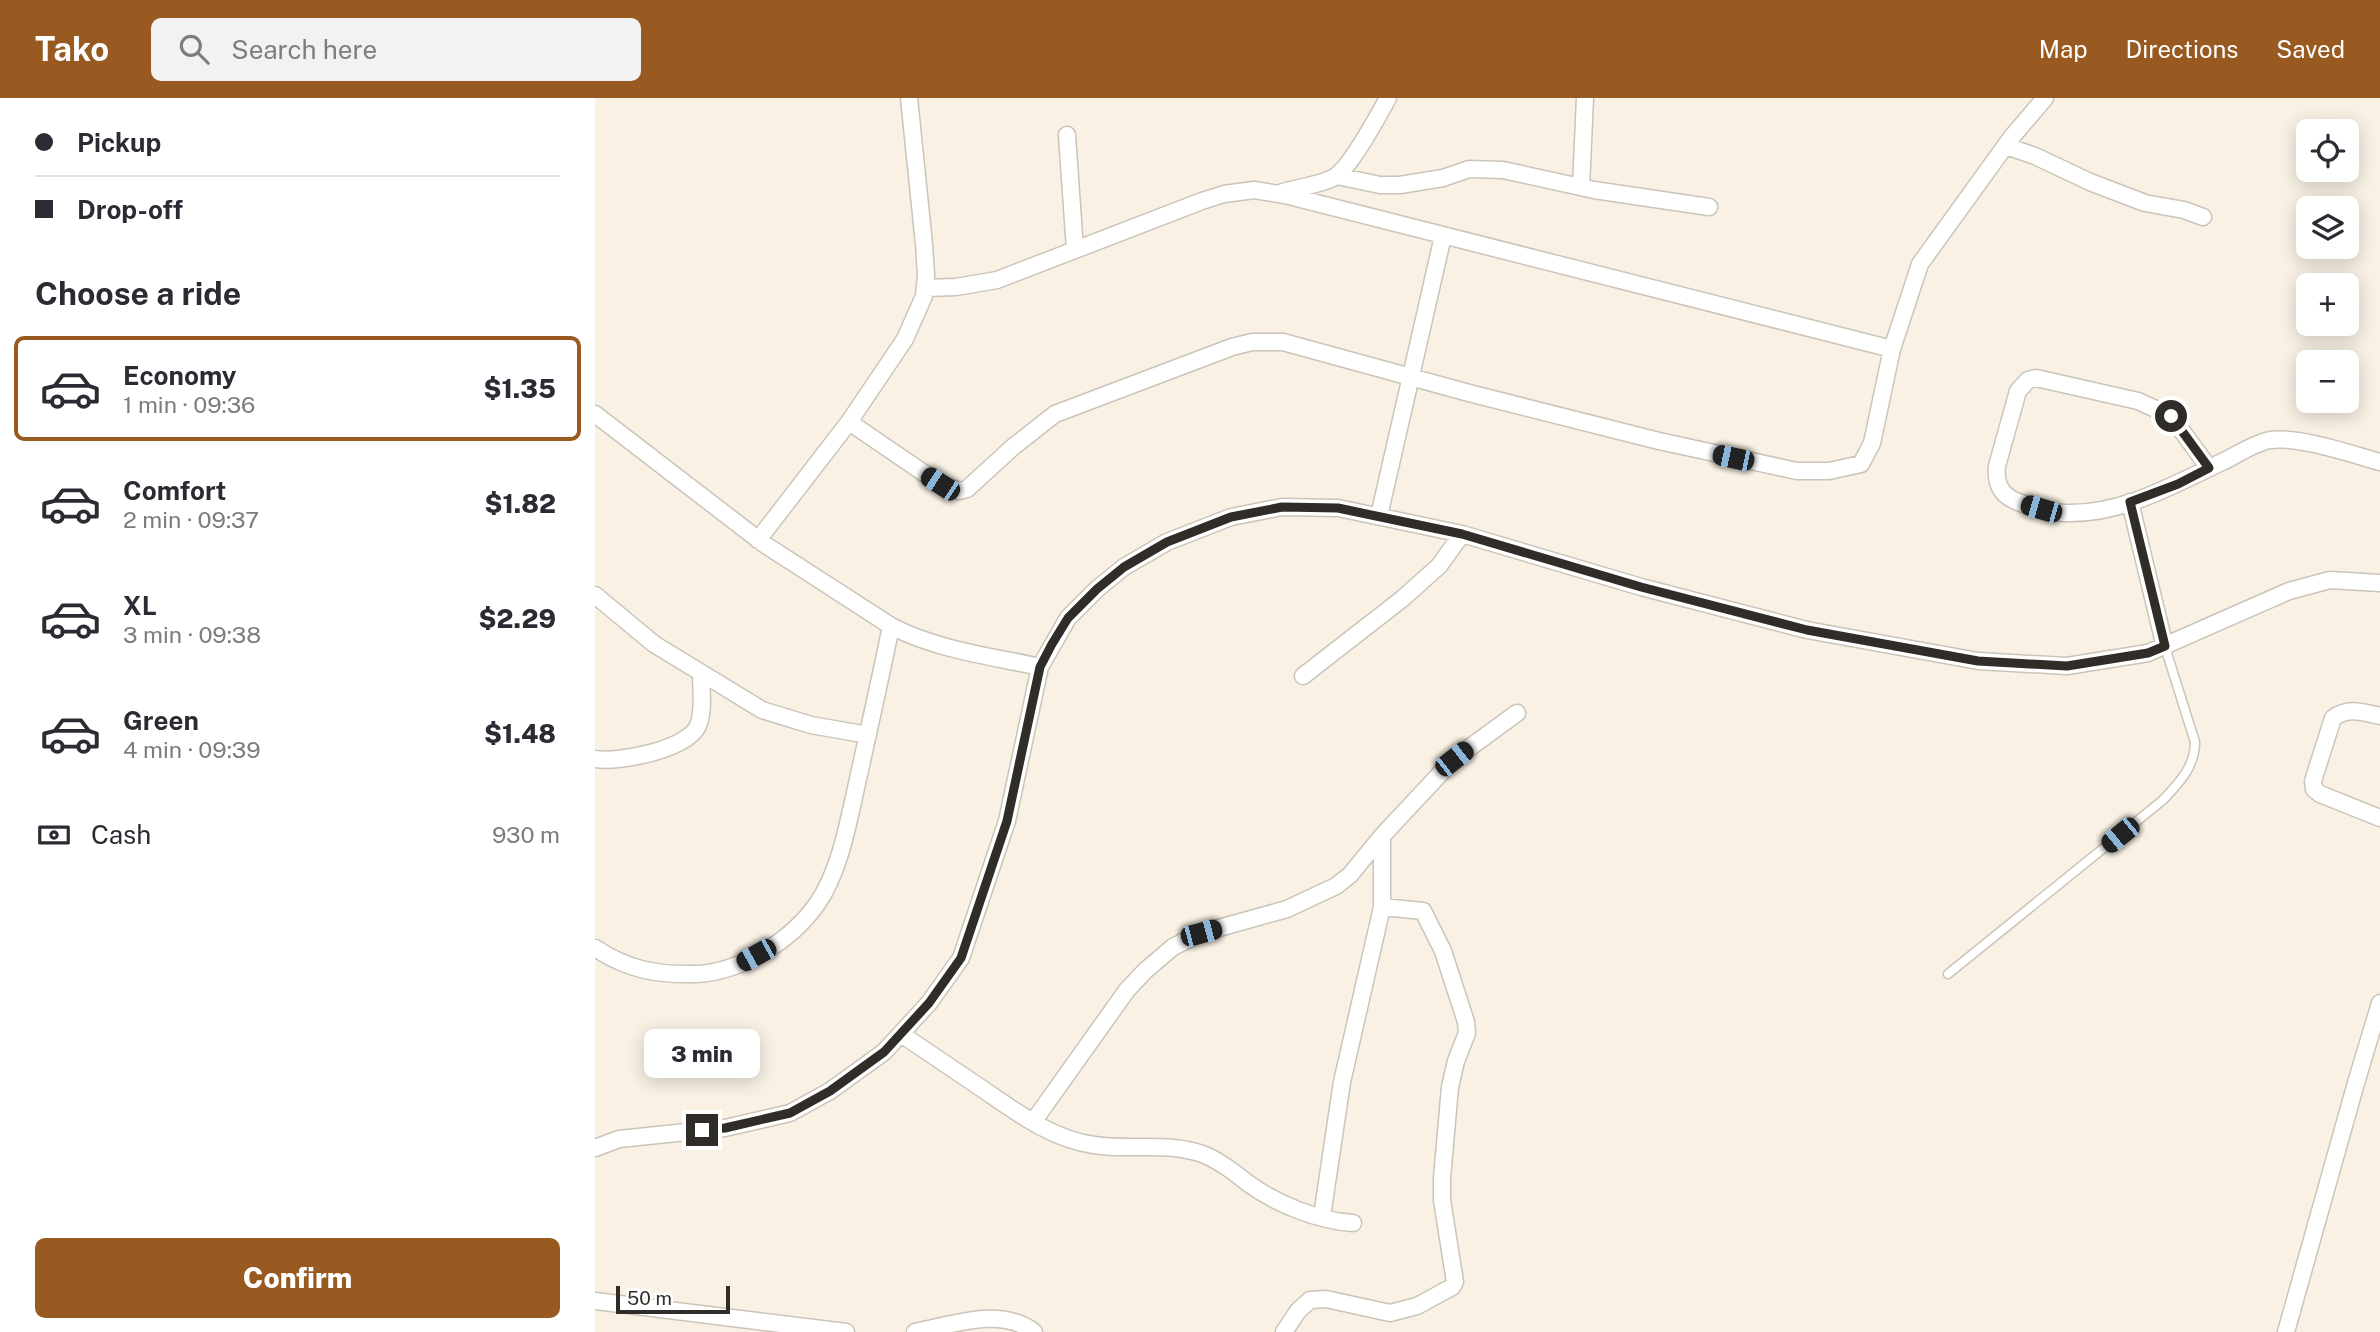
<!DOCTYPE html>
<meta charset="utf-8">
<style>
body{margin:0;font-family:"Public Sans",sans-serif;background:#f2f2f3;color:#2b2b33;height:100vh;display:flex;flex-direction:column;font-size:26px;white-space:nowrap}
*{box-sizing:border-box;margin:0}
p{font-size:23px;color:#7c7c81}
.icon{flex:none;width:38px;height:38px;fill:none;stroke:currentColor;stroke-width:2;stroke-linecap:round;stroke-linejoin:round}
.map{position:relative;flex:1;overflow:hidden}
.side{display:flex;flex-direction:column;background:#fff;width:595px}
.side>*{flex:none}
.top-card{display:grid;align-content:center;height:154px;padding:0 35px;background:#fff}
.buttons{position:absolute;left:1701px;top:21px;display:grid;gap:14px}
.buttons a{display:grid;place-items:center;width:63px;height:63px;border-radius:10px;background:#fff;box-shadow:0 4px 18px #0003;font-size:35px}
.scale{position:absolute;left:21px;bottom:18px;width:114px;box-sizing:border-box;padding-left:7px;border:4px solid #302d28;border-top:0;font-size:19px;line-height:24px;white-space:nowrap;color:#302d28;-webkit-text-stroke:5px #fff;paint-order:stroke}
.end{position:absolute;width:32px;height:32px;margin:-16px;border:9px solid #302d28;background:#fff;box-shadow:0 0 0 4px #fff}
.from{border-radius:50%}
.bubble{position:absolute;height:49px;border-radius:10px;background:#fff;box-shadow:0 4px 18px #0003;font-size:23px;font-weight:800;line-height:49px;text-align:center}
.car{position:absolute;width:21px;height:42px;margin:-21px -10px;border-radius:9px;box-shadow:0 0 5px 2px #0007;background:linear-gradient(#222 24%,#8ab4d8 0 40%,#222 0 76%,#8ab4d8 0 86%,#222 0)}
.top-card b{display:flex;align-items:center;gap:24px;height:66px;font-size:26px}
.top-card b+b{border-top:2px solid #e1e1e2}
.top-card i{width:18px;height:18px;background:#2b2b33}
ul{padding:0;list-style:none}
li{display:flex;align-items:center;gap:21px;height:105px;margin:0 14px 10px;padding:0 21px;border:4px solid transparent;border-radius:10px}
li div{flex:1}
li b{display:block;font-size:26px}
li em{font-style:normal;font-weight:800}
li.on{border-color:#995a21}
li>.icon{width:63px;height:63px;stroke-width:1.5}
h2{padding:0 35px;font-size:32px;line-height:84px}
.pay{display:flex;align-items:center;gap:18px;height:77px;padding:0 35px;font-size:26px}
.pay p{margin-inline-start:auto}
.button{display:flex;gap:14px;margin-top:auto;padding:14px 35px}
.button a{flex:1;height:80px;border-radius:10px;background:#995a21;color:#fff;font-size:28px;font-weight:800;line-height:80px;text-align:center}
header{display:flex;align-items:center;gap:42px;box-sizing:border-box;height:98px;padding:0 35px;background:#995a21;color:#fff}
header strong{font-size:33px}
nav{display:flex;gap:38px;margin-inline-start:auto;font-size:24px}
.search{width:490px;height:63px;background:#f2f2f3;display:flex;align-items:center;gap:18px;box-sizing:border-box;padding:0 24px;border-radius:10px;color:#7c7c81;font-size:26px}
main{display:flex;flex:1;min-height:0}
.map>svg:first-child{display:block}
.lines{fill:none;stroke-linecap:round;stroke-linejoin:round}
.lane-casing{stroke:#cbc4b8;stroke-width:11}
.street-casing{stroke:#cbc4b8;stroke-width:19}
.lane{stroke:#fff;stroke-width:8}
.street{stroke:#fff;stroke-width:16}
.route{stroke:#302d28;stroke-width:9}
</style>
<header>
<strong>Tako</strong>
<div class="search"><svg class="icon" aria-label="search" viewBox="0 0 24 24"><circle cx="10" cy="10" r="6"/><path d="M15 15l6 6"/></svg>Search here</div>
<nav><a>Map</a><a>Directions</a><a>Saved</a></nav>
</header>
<main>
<section class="side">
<div class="top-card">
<b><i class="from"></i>Pickup</b>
<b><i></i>Drop-off</b>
</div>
<h2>Choose a ride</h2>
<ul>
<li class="on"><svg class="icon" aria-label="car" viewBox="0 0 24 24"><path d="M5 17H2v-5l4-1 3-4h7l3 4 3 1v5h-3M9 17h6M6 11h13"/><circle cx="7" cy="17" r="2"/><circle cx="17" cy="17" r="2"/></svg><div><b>Economy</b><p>1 min · 09:36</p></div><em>$1.35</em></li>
<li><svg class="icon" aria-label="car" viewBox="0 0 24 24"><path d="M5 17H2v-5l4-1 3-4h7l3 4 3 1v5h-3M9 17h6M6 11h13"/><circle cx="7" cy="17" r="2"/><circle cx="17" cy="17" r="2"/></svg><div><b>Comfort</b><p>2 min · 09:37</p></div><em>$1.82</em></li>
<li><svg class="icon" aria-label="car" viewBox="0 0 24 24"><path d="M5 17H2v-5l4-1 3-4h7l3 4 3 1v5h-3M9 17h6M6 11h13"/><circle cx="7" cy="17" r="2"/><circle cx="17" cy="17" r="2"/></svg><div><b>XL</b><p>3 min · 09:38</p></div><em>$2.29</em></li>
<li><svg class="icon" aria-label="car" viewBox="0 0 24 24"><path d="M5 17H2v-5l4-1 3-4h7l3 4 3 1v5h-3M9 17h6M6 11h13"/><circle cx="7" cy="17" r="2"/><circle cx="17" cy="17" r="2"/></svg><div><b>Green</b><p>4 min · 09:39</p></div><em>$1.48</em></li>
</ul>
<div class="pay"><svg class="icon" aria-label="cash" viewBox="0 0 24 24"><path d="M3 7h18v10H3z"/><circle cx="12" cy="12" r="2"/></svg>Cash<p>930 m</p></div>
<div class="button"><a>Confirm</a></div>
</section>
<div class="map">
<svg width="1785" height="1234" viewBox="0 0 1785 1234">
<rect width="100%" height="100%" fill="#f8f1e4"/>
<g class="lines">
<defs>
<path id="lane" d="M1353,876L1568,702C1584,685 1600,669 1600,644L1570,549"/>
<path id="street" d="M472,37L480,152
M1411,48L1440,58L1495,84L1550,105L1589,112L1608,119
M742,78L785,87H805L848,80L874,71L908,72L999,92L1114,109
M986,89L990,0
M685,95C702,89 721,88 738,80C755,71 783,18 793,0
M330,190L361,189L402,182L607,103L629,96L659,92L690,97L1297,251
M0,316L169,446L296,528C342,552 395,558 445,569
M254,324L345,386L364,393L372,391L418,349L460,316L637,249L657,244H688L874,295L1064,343L1188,370L1202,373H1234L1266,366L1277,345L1297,251L1325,166L1416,40L1450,0
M1614,370L1576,318L1543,303L1441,280L1433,282L1423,293L1402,368C1400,389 1408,400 1429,406C1442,410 1457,415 1470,415C1526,417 1578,387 1627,364C1642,357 1659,345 1675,342C1704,338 1756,356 1785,364
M1535,404L1570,549
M784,418L848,138
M163,442L254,324L310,241L329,198L331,177L329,146L314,0
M0,497L59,546L167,612L216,627L273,637
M708,578L807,501L844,468L867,436
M1785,618C1767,614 1754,609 1738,620L1718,683L1719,691L1725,696L1785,720
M0,661C24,665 97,651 104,625C109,610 106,591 106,575
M0,850C33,872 62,877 101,876C146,874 196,843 222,806C244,775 253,726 261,690C273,636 285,582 296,528
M306,936C333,954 359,972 386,990C420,1013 456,1041 499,1047C536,1053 573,1043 610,1057C626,1064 640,1075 654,1086C682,1106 723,1123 758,1125
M438,1024L532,892L551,872L578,849L606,835L692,811L741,788L755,777L787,738L859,661L922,615
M0,1050L24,1041L130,1030L195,1015L235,993L289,954L334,905L366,860L412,723L445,569L473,520L502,491L529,469L572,444L636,419L687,409L743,410L867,436L1046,489L1212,532L1383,563L1472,568L1553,555L1694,493L1735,482L1785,485
M727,1118L747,984L787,809V738
M0,1203L251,1234
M320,1234C357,1227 406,1208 439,1234
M689,1234L703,1213L715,1202L731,1201L795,1215L822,1208L857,1189L860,1184L847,1102V1080L855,989L861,963L872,935L871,924L848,853L828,813L787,809
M1691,1234L1761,985L1785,905"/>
</defs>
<use href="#lane" class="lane-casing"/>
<use href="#street" class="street-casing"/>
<use href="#lane" class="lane"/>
<use href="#street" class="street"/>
</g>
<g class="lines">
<path class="route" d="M107,1032L130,1030L195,1015L235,993L289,954L334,905L366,860L412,723L445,569L457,546L473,520L502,491L529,469L572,444L636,419L687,409L743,410L867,436L1046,489L1212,532L1383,563L1472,568L1553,555L1570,548L1535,404L1583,386L1614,370L1576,318"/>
</g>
</svg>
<div class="buttons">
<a><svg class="icon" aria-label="locate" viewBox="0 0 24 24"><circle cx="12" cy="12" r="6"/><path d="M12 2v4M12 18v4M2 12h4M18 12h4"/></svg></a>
<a><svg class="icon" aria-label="layers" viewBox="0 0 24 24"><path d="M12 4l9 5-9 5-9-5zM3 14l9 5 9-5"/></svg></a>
<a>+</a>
<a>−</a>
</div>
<div class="scale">50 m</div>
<i class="end from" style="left:1576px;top:318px"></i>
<i class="end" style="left:107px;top:1032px"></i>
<div class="bubble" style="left:49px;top:931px;width:116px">3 min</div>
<i class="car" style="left:1138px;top:360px;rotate:282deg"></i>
<i class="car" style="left:345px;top:386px;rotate:303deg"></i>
<i class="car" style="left:1446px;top:411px;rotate:286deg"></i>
<i class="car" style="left:859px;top:661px;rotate:52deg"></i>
<i class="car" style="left:1525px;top:737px;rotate:231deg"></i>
<i class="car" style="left:606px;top:835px;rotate:75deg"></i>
<i class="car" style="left:161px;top:857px;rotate:241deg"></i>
</div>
</main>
